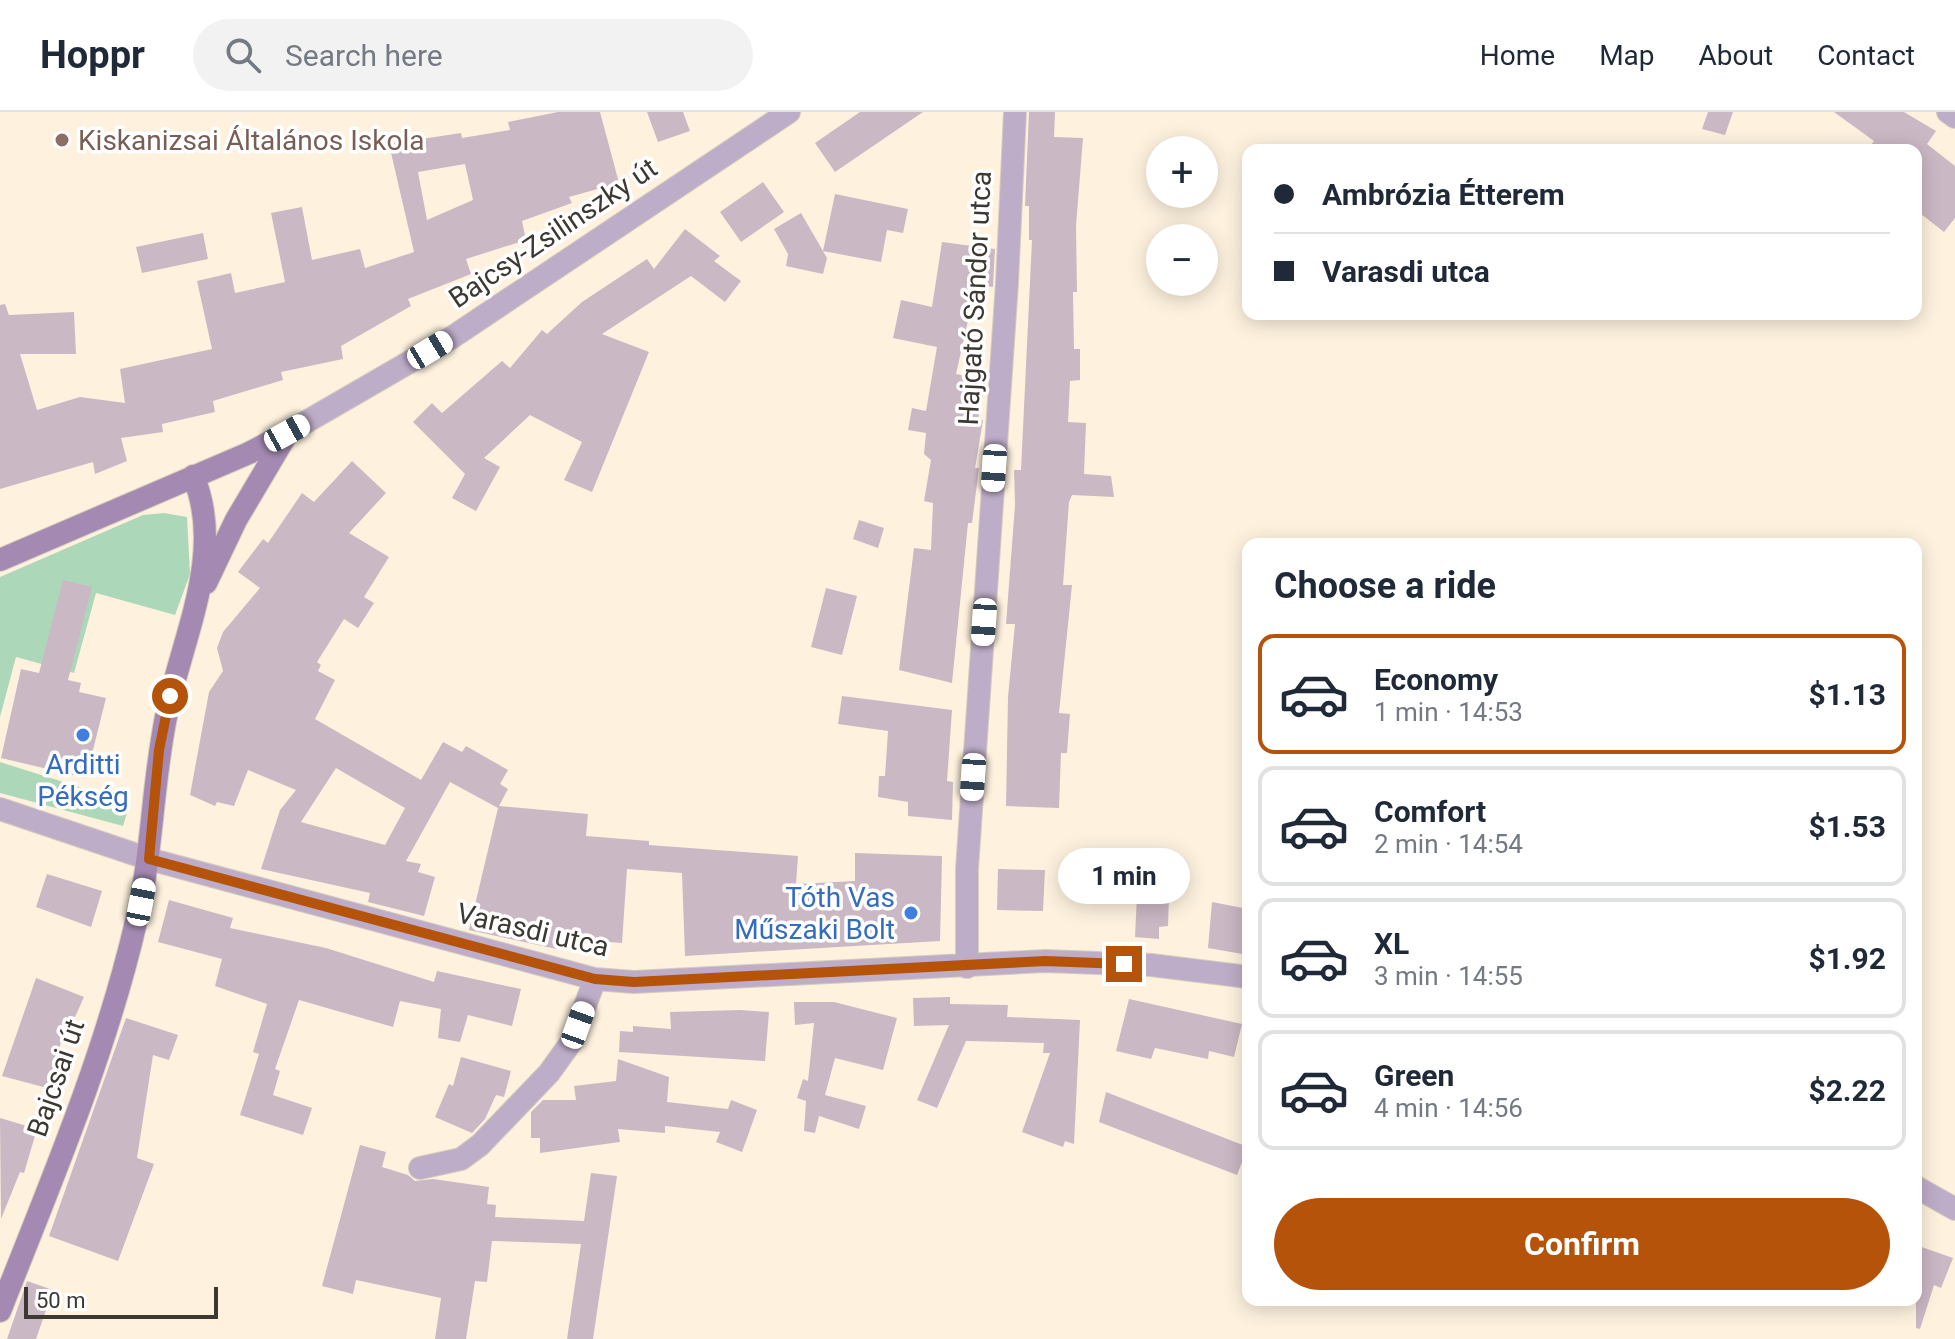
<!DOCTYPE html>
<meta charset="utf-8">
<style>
body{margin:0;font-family:Roboto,sans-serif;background:#f2f2f3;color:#1f2937;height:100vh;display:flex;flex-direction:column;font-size:30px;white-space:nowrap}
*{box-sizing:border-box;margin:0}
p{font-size:26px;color:#747a83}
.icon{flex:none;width:44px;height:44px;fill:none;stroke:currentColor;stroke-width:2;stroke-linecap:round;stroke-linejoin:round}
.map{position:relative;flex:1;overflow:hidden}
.drawer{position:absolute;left:1242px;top:426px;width:680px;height:768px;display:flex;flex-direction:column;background:#fff;border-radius:16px;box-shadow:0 4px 20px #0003}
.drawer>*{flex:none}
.guide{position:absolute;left:1242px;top:32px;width:680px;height:176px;border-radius:16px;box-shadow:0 4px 20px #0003;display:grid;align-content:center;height:176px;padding:0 32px;background:#fff}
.buttons{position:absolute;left:1146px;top:24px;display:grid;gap:16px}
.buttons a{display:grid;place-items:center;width:72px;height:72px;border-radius:50%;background:#fff;box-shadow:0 4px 20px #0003;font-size:40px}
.scale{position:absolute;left:24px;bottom:20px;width:194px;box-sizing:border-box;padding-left:8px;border:4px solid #3d3831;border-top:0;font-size:22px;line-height:28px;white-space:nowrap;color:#3d3831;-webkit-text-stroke:6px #fff;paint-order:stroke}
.end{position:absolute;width:36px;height:36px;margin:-18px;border:10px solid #b45309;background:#fff;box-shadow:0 0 0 4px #fff}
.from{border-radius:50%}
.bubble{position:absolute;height:56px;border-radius:28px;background:#fff;box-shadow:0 4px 20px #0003;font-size:26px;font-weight:700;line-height:56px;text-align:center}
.car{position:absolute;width:24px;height:48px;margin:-24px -12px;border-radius:10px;box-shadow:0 0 6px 2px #0007;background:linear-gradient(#fff 24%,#345 0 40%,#fff 0 76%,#345 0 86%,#fff 0)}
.guide b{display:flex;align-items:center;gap:28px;height:76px;font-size:30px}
.guide b+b{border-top:2px solid #e0e1e3}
.guide i{width:20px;height:20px;background:#1f2937}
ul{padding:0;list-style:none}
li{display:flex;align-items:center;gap:24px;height:120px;margin:0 16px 12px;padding:0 16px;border:4px solid #e0e1e3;border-radius:16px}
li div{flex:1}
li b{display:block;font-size:30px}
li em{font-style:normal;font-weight:700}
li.active{border-color:#b45309}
li>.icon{width:72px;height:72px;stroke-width:1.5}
h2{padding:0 32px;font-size:36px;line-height:96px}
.button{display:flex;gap:16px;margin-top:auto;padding:16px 32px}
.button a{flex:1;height:92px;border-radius:48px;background:#b45309;color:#fff;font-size:32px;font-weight:700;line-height:92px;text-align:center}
header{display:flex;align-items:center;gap:48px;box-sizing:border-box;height:112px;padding:0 40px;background:#fff;border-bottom:2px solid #e0e1e3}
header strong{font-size:38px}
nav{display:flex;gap:44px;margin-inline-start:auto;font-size:28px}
.search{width:560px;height:72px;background:#f2f2f3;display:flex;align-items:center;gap:20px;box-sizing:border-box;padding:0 28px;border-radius:44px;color:#747a83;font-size:30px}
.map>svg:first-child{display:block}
.green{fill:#add7b9}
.building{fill:#cab8c4;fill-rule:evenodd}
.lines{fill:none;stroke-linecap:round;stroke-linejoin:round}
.minor-casing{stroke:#d7cdbc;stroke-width:24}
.tertiary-casing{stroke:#d7cdbc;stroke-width:24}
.secondary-casing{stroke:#d7cdbc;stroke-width:24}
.minor{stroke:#beadc8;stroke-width:22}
.tertiary{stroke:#beadc8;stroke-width:22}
.secondary{stroke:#a48ab2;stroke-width:22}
.route{stroke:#b45309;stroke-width:10}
.education-dot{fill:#8d6e63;stroke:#fff;stroke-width:3}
.shop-dot{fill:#3f7fe0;stroke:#fff;stroke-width:3}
.labels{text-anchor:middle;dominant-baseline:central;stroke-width:7;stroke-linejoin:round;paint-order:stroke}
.education-label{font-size:28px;fill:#785e54;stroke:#fff;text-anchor:start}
.street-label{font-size:28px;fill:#3d3831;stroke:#fff}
.shop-label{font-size:28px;fill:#366cbe;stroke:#fff}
</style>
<header>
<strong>Hoppr</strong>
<div class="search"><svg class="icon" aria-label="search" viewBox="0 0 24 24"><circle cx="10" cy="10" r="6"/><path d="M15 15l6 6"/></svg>Search here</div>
<nav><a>Home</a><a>Map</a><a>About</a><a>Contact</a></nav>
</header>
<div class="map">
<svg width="1955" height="1227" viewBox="0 0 1955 1227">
<rect width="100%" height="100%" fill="#fef2df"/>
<path class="green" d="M164,401L187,405L190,462L175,503L96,481L74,561L16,545L0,605V465L143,403Z
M0,650L130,691L123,714L0,681Z"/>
<path class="building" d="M558,0H600L619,71L569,85L572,91L522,109L526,128L466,147L471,162L408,187L411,194L341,234L343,247L281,260L283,268L213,289L215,300L162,312L163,320L121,326L127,349L95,362L93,350L0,377V193L5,192L9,203L74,200L76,242H20L37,298L80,285L125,291L120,257L212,237L197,169L231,161L235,181L285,170L271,101L302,95L312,148L360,137L365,156L414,140L389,32L461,21L462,26L510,18L508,10ZM465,52L473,88L427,108L418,60Z
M647,0H683L690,19L658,30Z
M860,0H923L835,60L815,31Z
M1029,0H1055L1054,25L1083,26L1076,114L1077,180H1073L1074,237H1080V268L1070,269L1068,310L1086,311L1084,362L1111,364L1114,385L1072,383L1069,390L1063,473H1072L1059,601L1070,602L1067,641H1061L1059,696L1006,694L1008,585L1015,512H1006L1015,393L1014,358H1021L1032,128H1029V94H1025Z
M1708,0H1733L1725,23L1702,17Z
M1834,0H1904L1936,19L1927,32L1955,54V106L1944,120L1916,98V38H1867L1874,29Z
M763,70L784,100L741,130L720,100Z
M835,82L908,97L903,121L887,118L881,150L823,139L827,146L823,162L786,154L788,142L774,117L801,101L823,139Z
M685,117L720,144L714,149L741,169L725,190L691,164L602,222L649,240L592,380L564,368L582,330L530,303L484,346L500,355L476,399L452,386L465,362L413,310L432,291L442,301L502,249L510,256L542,218L547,222L582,190L647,147L654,157Z
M203,121L208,147L142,161L136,135Z
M942,130L995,137L993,175L976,173L956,262L986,268L978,307L983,308L975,356H979L972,411H968L952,571L899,558L914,436L931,438L933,391L924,389L931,348L924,342L926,321L908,318L912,296L926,299L937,235L893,226L901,188L932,195Z
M352,349L386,381L349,421L389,445L364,485L374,491L358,516L344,507L317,550L321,553L318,559L335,568L315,607L421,668L443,630L462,640L466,634L508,658L500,672L508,677L499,694L588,702L586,724L649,729V733L798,744L796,772L855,769V741L942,744L940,829L685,844L682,761L627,757L622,831L563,826L561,838L469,818L498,696L450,670L406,749L421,752L418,760L435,765L424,804L368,790L370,781L261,757L280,698L296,678L248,658L234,694L217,690L215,694L190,683L209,580L223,559L217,536L223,520L260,476L238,460L263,427L268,431L302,381L314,390ZM336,656L405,696L385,733L301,710Z
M859,408L884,416L878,436L853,427Z
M63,468L92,475L68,568L81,571L79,580L106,586L86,666L1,646L21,557L39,561Z
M826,476L857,484L842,543L811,535Z
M842,584L952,598L947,669L953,670L952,708L908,704V690L878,685L879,664H885L888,619L838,612Z
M998,757L1045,758L1043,799L997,798Z
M47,762L102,779L91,815L36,795Z
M1137,782L1169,783L1168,814L1159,815V827L1135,825Z
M169,788L233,806L230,816L326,836L434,870L437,859L521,877L512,914L468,903L460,930L438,926L441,897L400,889L393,915L299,888L275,957L280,959L273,983L312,996L303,1023L240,1003L259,942L253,940L267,892L215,874L222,847L158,830Z
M1212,790L1248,797V843L1208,836Z
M36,866L84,885L75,905L69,904L47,976L2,964Z
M950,885V892L1008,893L1007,905L1080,908L1074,1032L1065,1029L1063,1035L1022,1020L1050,941H1043L1044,931L966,929L937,996L917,988L949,913L914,914L913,886Z
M1129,887L1242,912L1234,945L1209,939L1208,947L1155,936L1151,947L1116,939Z
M794,890H834L897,906L883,958L835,946L825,983L866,994L859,1017L819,1004L815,1021L804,1019L806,989L797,986L803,967L808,969L814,911L795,913Z
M740,898L769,900L765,949L619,940L620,919L633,920V914L671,917L670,900Z
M126,906L178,923L169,948L153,943L137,1046L154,1052L118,1149L49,1124Z
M461,945L511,959L504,985L496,983L485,1007L472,1021L435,1005L449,972L453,974Z
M618,947L669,965L667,990L728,997L731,988L757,998L742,1040L716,1030L720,1020L665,1014V1021L618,1017L620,1030L540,1041V1026H531V1000L543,988H576L574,974L616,969Z
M1106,980L1248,1035L1237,1063L1099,1010Z
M0,1006L37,1017L24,1061L20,1060L1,1107Z
M360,1033L386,1040L382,1055L408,1063L415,1069L433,1067L489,1075L487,1092L496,1093L495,1105L584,1109L591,1061L617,1064L593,1227H567L581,1132L492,1129L487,1170L475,1169L466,1227H435L441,1186L356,1168L353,1182L322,1174Z
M1916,1133L1953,1146L1941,1176L1934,1173L1920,1217L1916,1216Z
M27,1169L53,1178L36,1227H7Z"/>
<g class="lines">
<defs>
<path id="minor" d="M0,697L149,747L595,867L634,870L1045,849L1151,853L1248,865
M967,855V757L1007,171L1015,0
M420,1056L461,1047L480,1033L549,961L572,929L595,867
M1916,1075L1955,1097"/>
<path id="tertiary" d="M1948,0L1955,5
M287,321L451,226L789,0"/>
<path id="secondary" d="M0,448L249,341L287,321
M206,471L236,408L287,322
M0,1199C50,1072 105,944 136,810C153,741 152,670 167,600C182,526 226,440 193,364"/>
</defs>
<use href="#minor" class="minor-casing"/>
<use href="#tertiary" class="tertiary-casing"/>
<use href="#secondary" class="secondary-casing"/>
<use href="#minor" class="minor"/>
<use href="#tertiary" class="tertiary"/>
<use href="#secondary" class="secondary"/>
</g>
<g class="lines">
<path class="route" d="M170,584L159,638L149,747L595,867L634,870L1045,849L1124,852"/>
</g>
<circle class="education-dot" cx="62" cy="28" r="8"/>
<g class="shop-dot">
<circle cx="83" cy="623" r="8"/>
<circle cx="911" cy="801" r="8"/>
</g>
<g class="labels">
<g class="education-label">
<text x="78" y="28">Kiskanizsai Általános Iskola</text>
</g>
<g class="street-label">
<text transform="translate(553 121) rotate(-34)">Bajcsy-Zsilinszky út</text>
<text transform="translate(975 186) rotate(-87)">Hajgató Sándor utca</text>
<text transform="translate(533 818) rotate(13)">Varasdi utca</text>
<text transform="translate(56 966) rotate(-71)">Bajcsai út</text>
</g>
<g class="shop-label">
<text x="83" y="652">Arditti<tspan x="83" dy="32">Pékség</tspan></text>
<text x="895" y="785" text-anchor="end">Tóth Vas<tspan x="895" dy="32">Műszaki Bolt</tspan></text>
</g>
</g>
</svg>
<div class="buttons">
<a>+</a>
<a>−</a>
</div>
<div class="scale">50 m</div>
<i class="end from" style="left:170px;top:584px"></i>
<i class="end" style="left:1124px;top:852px"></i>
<div class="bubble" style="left:1058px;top:736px;width:132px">1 min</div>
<i class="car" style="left:430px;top:238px;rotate:59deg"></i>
<i class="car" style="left:287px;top:321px;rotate:61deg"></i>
<i class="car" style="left:994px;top:356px;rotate:184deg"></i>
<i class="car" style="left:984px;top:510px;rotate:184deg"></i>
<i class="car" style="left:973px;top:665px;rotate:184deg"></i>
<i class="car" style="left:141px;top:790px;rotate:11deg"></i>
<i class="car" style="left:578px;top:913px;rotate:20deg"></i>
<div class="guide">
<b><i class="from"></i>Ambrózia Étterem</b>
<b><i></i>Varasdi utca</b>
</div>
<section class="drawer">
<h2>Choose a ride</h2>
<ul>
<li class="active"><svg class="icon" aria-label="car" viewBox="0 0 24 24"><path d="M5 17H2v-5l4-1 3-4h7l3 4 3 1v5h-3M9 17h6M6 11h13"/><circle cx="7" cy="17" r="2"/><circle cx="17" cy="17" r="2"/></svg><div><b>Economy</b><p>1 min · 14:53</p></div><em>$1.13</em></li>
<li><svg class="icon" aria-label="car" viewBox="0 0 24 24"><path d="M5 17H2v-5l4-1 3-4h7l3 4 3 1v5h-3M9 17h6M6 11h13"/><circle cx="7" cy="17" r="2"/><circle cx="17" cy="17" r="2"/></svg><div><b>Comfort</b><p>2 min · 14:54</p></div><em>$1.53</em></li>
<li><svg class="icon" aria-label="car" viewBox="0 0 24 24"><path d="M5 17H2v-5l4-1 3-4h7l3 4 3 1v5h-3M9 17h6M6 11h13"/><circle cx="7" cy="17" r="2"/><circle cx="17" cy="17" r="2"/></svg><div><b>XL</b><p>3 min · 14:55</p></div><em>$1.92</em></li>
<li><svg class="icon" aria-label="car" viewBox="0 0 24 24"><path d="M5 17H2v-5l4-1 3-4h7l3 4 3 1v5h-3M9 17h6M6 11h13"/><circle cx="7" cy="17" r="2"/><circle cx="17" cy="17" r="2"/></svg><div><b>Green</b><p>4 min · 14:56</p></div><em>$2.22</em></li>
</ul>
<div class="button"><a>Confirm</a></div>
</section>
</div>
